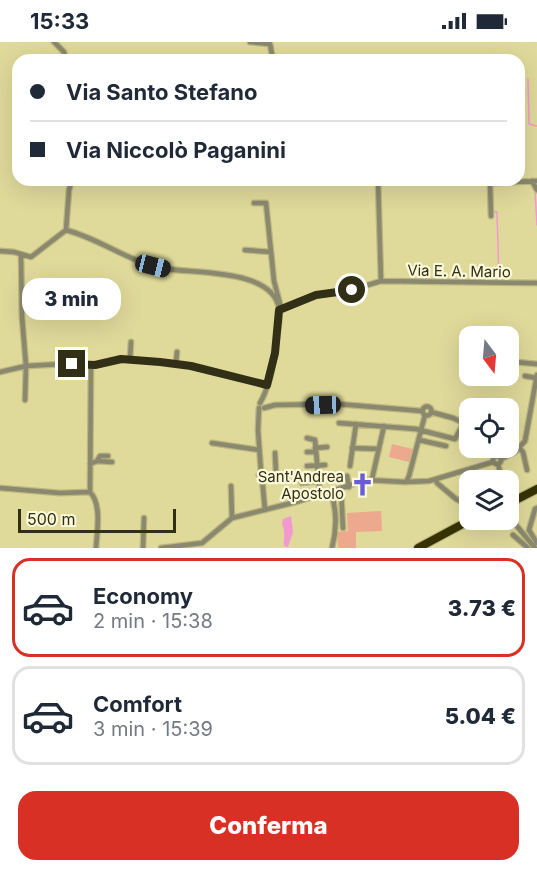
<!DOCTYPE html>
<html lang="it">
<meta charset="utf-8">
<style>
body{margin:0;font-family:Inter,sans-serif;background:#f2f2f3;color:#1f2937;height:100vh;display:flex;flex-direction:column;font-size:22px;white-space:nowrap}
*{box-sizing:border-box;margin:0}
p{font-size:20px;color:#747a83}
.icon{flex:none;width:33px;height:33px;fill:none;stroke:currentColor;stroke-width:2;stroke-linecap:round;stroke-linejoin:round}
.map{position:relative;height:506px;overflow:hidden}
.sheet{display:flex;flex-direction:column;background:#fff;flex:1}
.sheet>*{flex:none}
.banner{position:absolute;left:12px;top:12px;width:513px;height:132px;border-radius:18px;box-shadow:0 6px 24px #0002;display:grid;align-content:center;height:132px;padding:0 18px;background:#fff}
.needle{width:39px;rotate:164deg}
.buttons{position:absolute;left:459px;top:284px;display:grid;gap:12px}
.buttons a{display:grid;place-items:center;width:60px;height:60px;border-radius:12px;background:#fff;box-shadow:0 6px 24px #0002;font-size:30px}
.scale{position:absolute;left:18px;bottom:15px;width:158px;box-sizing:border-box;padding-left:6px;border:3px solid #312f15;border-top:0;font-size:16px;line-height:21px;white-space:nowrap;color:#312f15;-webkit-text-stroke:4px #fbf9d9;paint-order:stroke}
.end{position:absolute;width:27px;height:27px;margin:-14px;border:8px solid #312f15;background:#fff;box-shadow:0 0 0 3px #fff}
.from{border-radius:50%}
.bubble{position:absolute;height:42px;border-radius:18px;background:#fff;box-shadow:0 6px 24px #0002;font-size:20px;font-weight:800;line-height:42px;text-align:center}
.car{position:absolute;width:18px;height:36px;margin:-18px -9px;border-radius:8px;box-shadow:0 0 4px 2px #0007;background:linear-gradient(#222 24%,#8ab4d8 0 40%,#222 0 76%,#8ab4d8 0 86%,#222 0)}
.banner b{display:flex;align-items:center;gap:21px;height:57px;font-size:22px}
.banner b+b{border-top:2px solid #e0e1e3}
.banner i{width:15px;height:15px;background:#1f2937}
ul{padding:10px 0 0;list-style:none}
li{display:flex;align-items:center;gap:18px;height:99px;margin:0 12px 9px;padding:0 6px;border:3px solid #e0e1e3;border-radius:18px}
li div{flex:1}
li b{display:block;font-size:22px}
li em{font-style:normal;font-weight:800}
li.on{border-color:#d93025}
li>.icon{width:54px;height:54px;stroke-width:1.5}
.cta{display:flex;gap:12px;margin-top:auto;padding:12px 18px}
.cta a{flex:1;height:69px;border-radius:18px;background:#d93025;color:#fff;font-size:24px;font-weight:800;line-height:69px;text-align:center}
.status{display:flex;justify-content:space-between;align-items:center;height:42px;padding:0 30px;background:#fff;direction:ltr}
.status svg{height:16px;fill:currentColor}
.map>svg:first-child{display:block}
.green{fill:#eca98d}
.water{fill:#f399cf}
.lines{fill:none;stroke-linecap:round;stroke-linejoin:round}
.stream{stroke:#f399cf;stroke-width:1.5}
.minor-casing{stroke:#bcb77f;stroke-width:7}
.highway-casing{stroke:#bcb77f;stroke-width:10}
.minor{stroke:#8a886e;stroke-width:4.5}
.highway{stroke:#373200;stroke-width:8}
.route{stroke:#312f15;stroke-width:8}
.labels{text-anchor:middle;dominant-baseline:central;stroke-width:4.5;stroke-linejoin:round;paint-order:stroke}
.street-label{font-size:15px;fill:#312f15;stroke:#fbf9d9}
.poi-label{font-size:15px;fill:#312f15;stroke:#fbf9d9;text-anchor:end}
</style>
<div class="status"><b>15:33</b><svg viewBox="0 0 49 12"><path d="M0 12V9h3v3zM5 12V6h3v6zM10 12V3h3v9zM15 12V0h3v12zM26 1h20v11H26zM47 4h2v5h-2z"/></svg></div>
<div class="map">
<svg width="537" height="506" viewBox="0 0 537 506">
<rect width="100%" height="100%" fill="#dfd99a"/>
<path class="green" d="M392,402L413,407L409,420L389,415Z
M381,469L382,489L356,490V506H338L337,490L348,489L347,471Z"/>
<path class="water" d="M291,474L293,490L288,505L284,504C283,499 285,493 284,488C283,483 281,482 283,477Z"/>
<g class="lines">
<path class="stream" d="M528,37L529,82L537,84
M492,144L508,142
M535,149L537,183
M492,169L497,170L499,238"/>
<defs>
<path id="minor" d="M54,0L64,10L66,18
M250,0L270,2L273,18
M378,138L381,239
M466,138L490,141L537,139
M532,139L537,148
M490,141L491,174
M254,161H266L274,239L280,262
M66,188C97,196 124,216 155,225C187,233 271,224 279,266C281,275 278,285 277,294C275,313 270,344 260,361
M66,188L69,148L72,138
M245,208L271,210
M0,209L14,210L31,215L66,188
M21,213L22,275L26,324L25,358
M279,268L316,253L345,250L381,239L537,241
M130,317L131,300
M515,320L537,322
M176,321L177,310
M0,330L26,324L63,322L91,324L126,317L182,322L267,343
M525,334L536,336
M422.5 369a4.5 4.5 0 1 1 9 0a4.5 4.5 0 1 1-9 0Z
M259,366L258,388L261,430
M264,366L275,363L338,362L422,369
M431,370L453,376L470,384
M339,381L416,387L455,397L462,384
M307,396L315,398L320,453
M419,398L446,404
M212,401L259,408
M491,405L495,415
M315,406L327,405
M352,406L379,407
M520,407L523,410L527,428
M307,410H316
M493 418a4 4 0 1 1 8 0a4 4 0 1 1-8 0Z
M501,417L515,410L525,399L537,333
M97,419L100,414H108
M90,422L97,419L112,420
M498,422L502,438
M307,424L325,423
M350,424L356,382
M262,430L265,434L262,436L259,433Z
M265,433L276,431L275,411
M347,434L349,445
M262,436L265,468
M372,437L384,384
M436,438L437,441L456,457L470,464
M406,440L409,434L425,373
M302,441L318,439
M231,444L232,476
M0,446L60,451L90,450C102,462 97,490 96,506
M341,447L343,486
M90,450L91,324
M331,450C337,469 337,487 332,506
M508,465L516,483L535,506
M537,466L535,467L529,488L537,501
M513,493L528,506
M143,506L144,476
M161,506L202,501L232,476L296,460L367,438L405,440L429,439L493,420"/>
<path id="highway" d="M508,462L537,447
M418,506L472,477"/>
</defs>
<use href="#minor" class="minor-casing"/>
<use href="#highway" class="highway-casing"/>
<use href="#minor" class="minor"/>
<use href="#highway" class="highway"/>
</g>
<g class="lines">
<path class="route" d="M72,322L95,323L121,317L160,320L191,324L267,343L275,311L279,268L316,253L352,248"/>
</g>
<defs>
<symbol id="church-bare" viewBox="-9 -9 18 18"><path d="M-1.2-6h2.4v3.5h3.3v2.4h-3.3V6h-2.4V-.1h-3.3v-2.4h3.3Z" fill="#695dd7" stroke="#fbf9d9" stroke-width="2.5" paint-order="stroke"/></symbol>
</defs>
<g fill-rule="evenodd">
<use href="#church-bare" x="346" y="426" width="33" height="33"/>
</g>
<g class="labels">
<g class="street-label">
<text transform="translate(459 229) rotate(1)">Via E. A. Mario</text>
</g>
<g class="poi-label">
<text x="344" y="434">Sant'Andrea<tspan x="344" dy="17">Apostolo</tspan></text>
</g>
</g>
</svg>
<div class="buttons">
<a><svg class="needle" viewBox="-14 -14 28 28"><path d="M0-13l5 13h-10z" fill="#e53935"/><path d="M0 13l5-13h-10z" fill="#747a83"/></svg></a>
<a><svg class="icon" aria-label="locate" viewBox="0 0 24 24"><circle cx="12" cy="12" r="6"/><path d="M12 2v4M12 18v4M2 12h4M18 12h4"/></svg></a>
<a><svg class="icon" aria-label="layers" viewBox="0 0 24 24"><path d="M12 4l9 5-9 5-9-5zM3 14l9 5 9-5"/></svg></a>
</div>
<div class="scale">500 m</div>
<i class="end from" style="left:352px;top:248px"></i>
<i class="end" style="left:72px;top:322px"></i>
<div class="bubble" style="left:22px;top:236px;width:99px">3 min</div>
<i class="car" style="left:153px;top:224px;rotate:104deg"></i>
<i class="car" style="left:323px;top:363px;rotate:268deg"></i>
<div class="banner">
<b><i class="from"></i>Via Santo Stefano</b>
<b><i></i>Via Niccolò Paganini</b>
</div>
</div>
<section class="sheet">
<ul>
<li class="on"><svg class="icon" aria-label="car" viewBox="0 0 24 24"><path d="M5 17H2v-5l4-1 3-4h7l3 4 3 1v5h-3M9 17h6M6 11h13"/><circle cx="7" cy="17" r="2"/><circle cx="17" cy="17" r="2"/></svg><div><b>Economy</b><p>2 min · 15:38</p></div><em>3.73 €</em></li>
<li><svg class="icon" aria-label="car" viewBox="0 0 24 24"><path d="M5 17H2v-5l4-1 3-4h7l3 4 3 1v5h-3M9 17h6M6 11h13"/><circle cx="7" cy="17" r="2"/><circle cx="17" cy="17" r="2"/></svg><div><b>Comfort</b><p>3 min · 15:39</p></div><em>5.04 €</em></li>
</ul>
<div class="cta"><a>Conferma</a></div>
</section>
